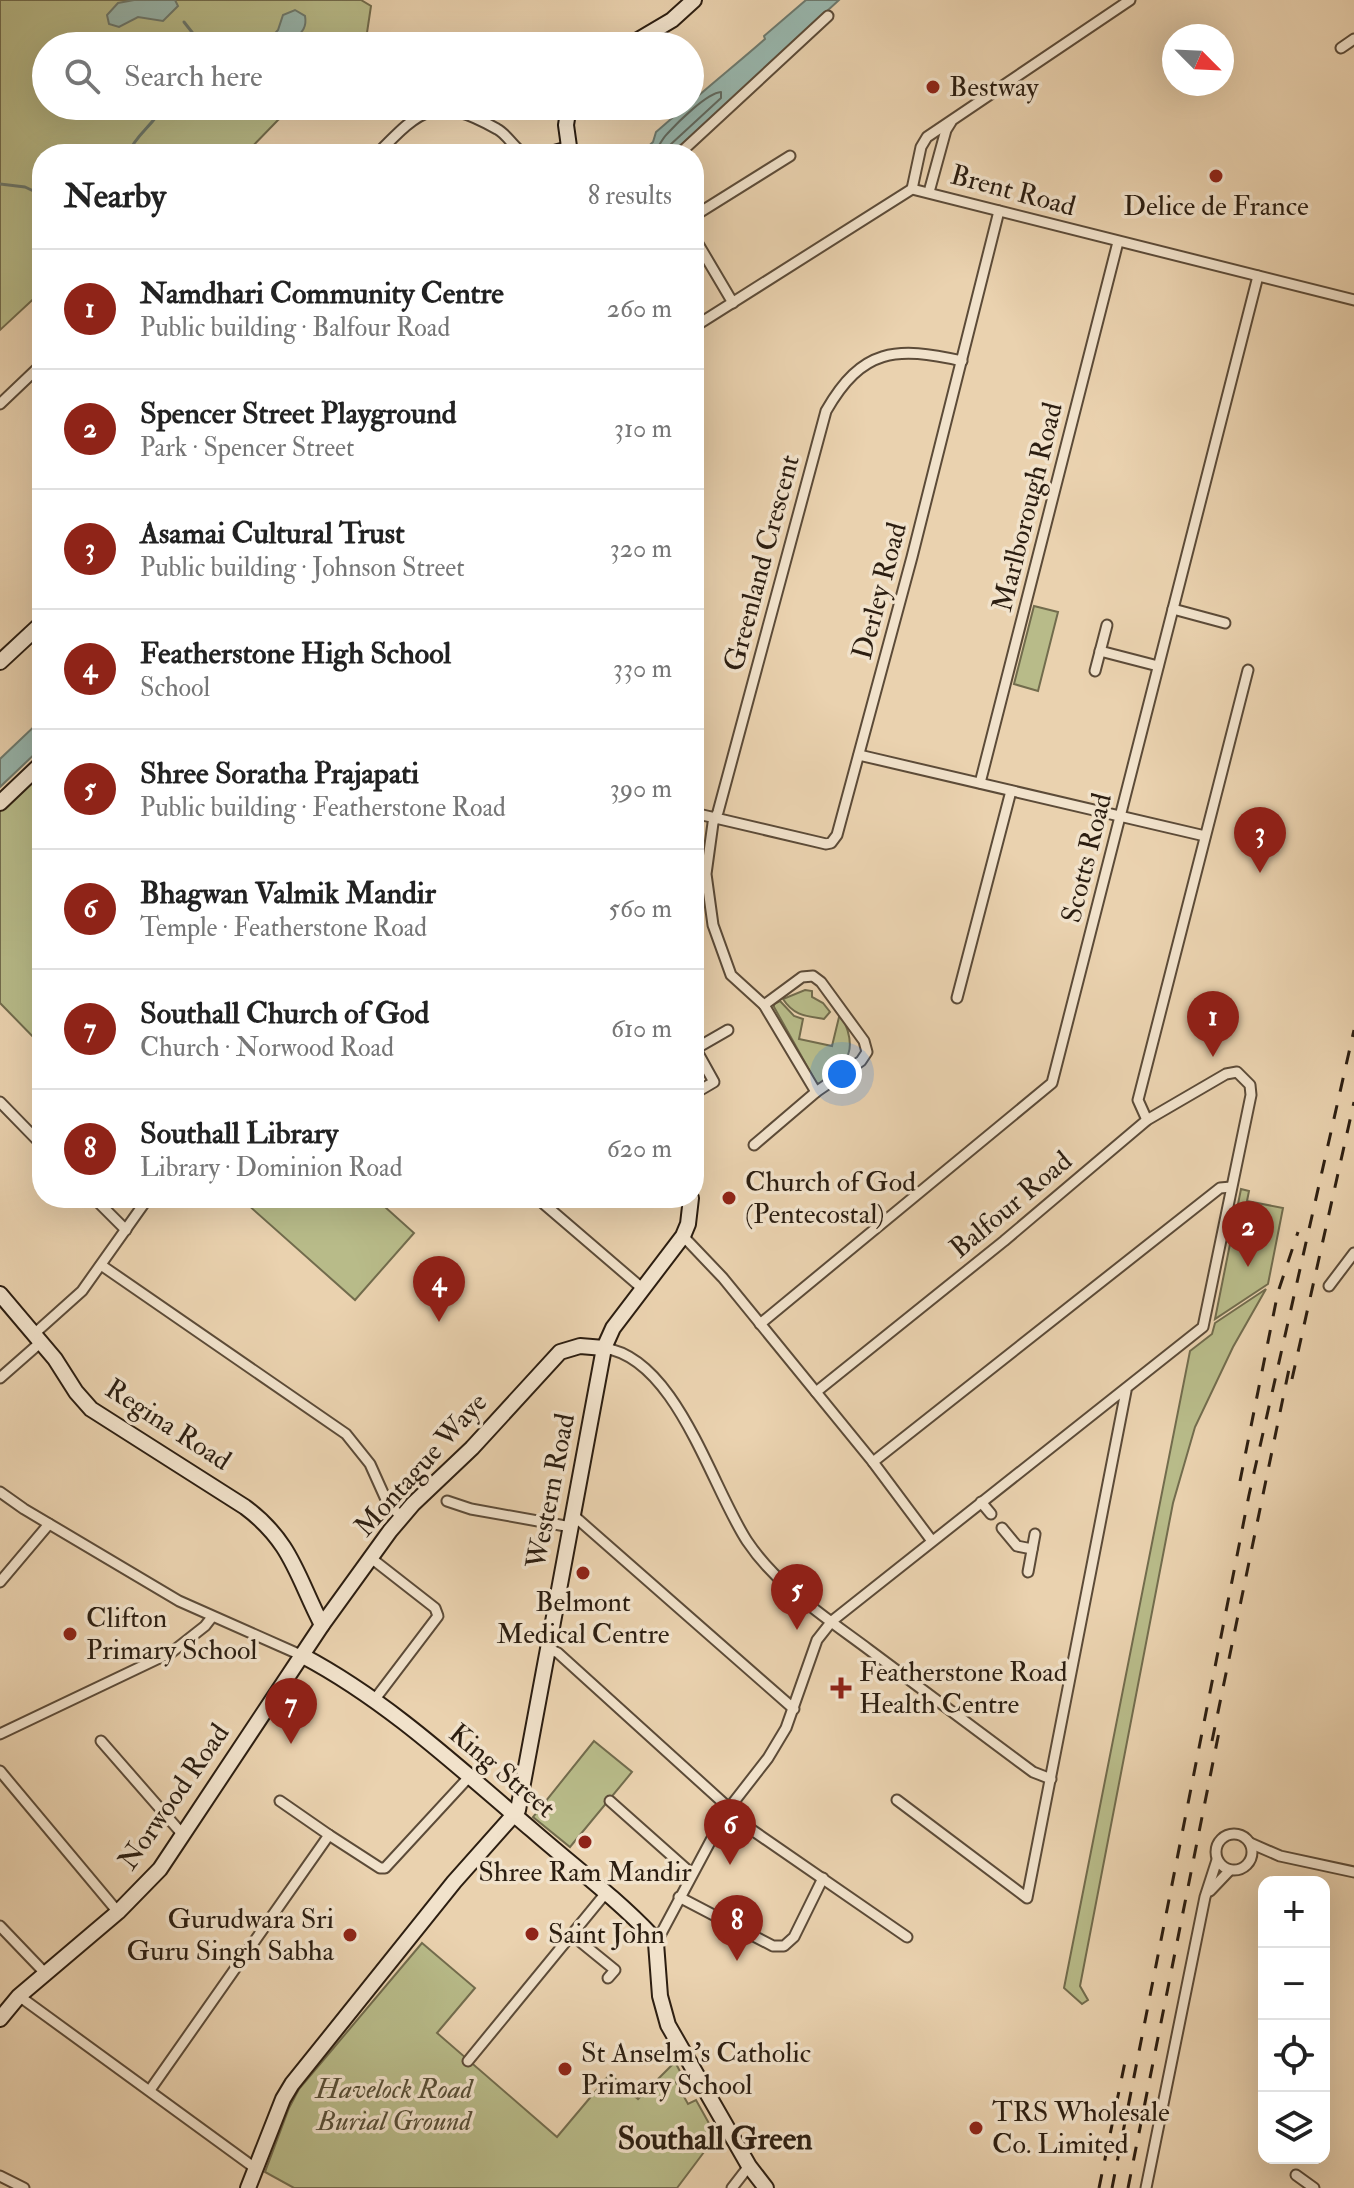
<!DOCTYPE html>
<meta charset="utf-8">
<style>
:root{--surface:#fff;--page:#f2f2f2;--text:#222;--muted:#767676;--line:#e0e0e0;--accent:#8f2418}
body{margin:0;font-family:"IM FELL Double Pica",serif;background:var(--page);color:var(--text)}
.controls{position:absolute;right:24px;bottom:24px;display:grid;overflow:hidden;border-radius:16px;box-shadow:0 8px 32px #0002}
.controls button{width:72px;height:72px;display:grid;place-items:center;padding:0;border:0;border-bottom:2px solid var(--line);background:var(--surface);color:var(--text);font:40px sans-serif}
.compass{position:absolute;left:1162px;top:24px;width:72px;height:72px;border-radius:50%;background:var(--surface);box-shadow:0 8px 32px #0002;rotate:114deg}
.you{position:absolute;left:842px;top:1074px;width:28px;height:28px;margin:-20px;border:6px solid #fff;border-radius:50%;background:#1a73e8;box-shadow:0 0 0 12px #1a73e833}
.badge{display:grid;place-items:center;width:52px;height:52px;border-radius:50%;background:var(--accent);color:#fff;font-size:26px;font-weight:700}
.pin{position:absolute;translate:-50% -66px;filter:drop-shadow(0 2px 4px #0008)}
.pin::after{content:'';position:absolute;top:42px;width:28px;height:24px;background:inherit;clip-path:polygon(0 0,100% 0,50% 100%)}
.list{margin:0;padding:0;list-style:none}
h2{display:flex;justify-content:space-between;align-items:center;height:104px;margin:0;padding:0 32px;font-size:34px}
h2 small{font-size:26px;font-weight:400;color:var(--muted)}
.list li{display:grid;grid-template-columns:52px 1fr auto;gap:24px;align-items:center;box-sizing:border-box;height:120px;padding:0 32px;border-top:2px solid var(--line)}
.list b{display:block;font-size:30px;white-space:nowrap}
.list p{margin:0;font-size:26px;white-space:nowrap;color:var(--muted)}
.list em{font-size:26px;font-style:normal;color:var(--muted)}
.icon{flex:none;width:44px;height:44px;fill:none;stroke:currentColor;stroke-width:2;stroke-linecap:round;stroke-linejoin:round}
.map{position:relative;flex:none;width:1354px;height:2188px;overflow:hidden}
.search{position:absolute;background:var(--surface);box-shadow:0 8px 32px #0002;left:32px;top:32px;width:672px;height:88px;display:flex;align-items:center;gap:20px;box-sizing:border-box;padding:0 28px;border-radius:44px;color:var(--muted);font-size:30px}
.panel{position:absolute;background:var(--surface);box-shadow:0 8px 32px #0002;left:32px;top:144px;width:672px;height:1064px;border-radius:32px}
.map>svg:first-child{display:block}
.green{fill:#b8bb89;stroke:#726c4d;stroke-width:2}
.water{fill:#98b7ae;stroke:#6d7a6f;stroke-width:2}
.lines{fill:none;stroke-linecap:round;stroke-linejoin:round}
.shore{stroke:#626a60;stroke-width:2}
.stream{stroke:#6d7a6f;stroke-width:3}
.street-casing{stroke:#5c4b38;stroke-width:13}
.secondary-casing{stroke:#2c1e11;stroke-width:18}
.street{stroke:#f1e2cb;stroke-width:9}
.secondary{stroke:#f1e2cb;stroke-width:14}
.rail{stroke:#2c1e11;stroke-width:3;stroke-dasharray:14 14;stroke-linecap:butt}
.poi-dot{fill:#8f2418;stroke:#f1e2cb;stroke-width:3}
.labels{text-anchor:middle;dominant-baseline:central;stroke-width:7;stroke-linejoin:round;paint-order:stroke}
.poi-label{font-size:28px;fill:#2c1e11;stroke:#f1e2cb;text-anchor:start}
.street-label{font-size:28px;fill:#2c1e11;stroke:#f1e2cb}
.park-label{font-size:28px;font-style:italic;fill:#564d35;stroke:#f1e2cb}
.quarter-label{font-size:32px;font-weight:bold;fill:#2c1e11;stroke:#f1e2cb}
</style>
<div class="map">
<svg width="1354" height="2188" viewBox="0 0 1354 2188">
<rect width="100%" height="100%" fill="#ead2af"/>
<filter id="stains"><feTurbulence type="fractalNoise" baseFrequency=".0025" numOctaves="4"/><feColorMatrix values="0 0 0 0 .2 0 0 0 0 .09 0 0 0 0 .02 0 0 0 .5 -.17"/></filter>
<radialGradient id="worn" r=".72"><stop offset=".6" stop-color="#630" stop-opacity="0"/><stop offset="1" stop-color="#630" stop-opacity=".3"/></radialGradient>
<!-- green -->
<g class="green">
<polygon points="0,0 361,0 371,6 365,46 46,46 46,106 299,106 278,120 245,154 42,154 42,291 0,330"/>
<polygon points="1034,606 1058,612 1038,691 1014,684"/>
<polygon points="42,766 42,1046 0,1003 0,806"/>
<path d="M805,990L812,991V997L823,1003L830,1012L824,1019C806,1016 794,1016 783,999Z"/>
<path d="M780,1001L794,1016L803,1019L799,1039L832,1046L840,1013C859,1048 850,1062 821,1083L817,1084L774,1007V1004Z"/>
<polygon points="1241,1189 1249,1191 1247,1201 1283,1208 1268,1284 1215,1319"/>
<polygon points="252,1198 375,1198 414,1233 355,1300 247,1204"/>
<polygon points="1266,1289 1233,1347 1195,1427 1173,1503 1080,1986 1088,2000 1082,2004 1064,1988 1190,1351 1212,1334 1215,1323"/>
<polygon points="594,1741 632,1772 570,1847 533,1817"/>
<polygon points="422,1943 475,1988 437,2033 557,2137 610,2074 638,2099 675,2062 683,2077 676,2082 688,2104 696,2100 716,2136 677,2188 294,2188 265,2172 289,2108 299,2089"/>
</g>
<!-- water -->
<g class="water">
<polygon points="134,0 175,0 178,6 163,21 138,17 119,27 109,24 107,15 118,3"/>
<path d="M806,0H839L672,154H640L653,142L656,132L686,106H690V103C715,81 740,61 765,39L764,36Z"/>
<path d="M295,10L305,16C308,32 296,35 289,46H268L269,40L278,30L283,15Z"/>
<polygon points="42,719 42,747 0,787 0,759"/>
</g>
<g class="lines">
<!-- shore -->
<path class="shore" d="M652,154C659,148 661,140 667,134C678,122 707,93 721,92V98L670,145L667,154"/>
<!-- stream -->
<g class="stream">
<polyline points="184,22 199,41"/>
<polyline points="179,46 194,40 210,46"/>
<path d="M128,154C136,134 154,125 163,106"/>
<polyline points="0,184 25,187 42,195"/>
</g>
<!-- street casing -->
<g class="street-casing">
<g id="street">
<polyline points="1341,48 1354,39"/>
<path d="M377,154C421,109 435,94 497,129C507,134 513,147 524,154"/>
<polyline points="679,154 828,16"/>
<polyline points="912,189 921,147 927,137 1130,0"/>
<polyline points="929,192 946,130 951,122"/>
<polyline points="694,216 790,156"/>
<polyline points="694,237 733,303"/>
<polyline points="694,327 912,189 1354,300"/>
<polyline points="0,404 42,364"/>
<polyline points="1173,609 1225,623"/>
<polyline points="1100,651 1158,666"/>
<polyline points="1095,671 1107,625"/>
<polyline points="859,755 1205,836"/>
<polyline points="980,783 1118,242"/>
<polyline points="694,813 826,844 831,843 837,835 912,557 999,211"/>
<polygon points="813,976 821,982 864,1041 867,1052 861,1061 816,1092 764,1005 802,977"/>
<polyline points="957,998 1011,791"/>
<path d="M764,1005L731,975L713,925L706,874L713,823L718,812L826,411C862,348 896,346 962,361"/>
<polyline points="694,1046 714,1082 697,1092"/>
<polyline points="695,1049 728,1030"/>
<polyline points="0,1102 42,1145"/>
<polyline points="1147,1120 1138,1100 1248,670"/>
<polyline points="754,1145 816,1092"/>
<polyline points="94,1198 126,1230"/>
<polyline points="537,1198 643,1289"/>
<polyline points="683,1236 723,1278 873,1462 932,1541"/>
<polyline points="101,1265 346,1434 370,1464 388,1504 402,1517"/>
<polyline points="1329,1286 1354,1253"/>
<polyline points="760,1324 1052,1083 1258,276"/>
<polyline points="34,1334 82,1291 148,1198"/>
<path d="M604,1348C676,1358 711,1486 747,1541C777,1586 825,1617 868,1649C923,1690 978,1731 1033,1772L1051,1779"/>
<polyline points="0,1378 41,1342"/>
<polyline points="873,1462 1220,1188 1231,1187"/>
<polyline points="0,1492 24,1509 179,1601 303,1656"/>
<polyline points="447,1501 471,1509 571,1527"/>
<polyline points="981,1502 991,1514"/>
<polyline points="573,1515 794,1709"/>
<polyline points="1002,1528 1017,1546 1032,1549"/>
<polyline points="371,1558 435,1608 438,1616 375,1699"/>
<polyline points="1028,1572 1035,1534"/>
<polyline points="0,1582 49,1524"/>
<polyline points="548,1648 558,1653 729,1808"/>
<polyline points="0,1734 172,1652 205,1626 212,1617"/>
<polyline points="101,1741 184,1836"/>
<polyline points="0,1771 118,1912"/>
<polyline points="897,1800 1027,1898 1126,1391"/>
<polyline points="280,1801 329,1835"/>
<polyline points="610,1801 691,1873"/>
<polyline points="726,1812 907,1937"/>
<circle cx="1234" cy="1852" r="18"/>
<polyline points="1250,1843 1280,1856 1354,1872"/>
<polyline points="1210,1891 1230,1870"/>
<polyline points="679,1897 773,1946 784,1946 794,1937 823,1878"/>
<polyline points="0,1926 45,1973"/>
<polyline points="572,1935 615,1970 608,1978"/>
<polyline points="656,1943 726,1812 768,1758 786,1728 817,1640 832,1621 1203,1327 1251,1095 1250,1085 1237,1072 1226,1074 1147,1120 1004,1241 816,1392"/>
<polyline points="19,1996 255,2168"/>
<polyline points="468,2061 605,1894"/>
<polyline points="150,2090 329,1835 380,1868 385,1868 469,1777"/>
<polyline points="1296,2175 1314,2188"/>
<polyline points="0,2176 24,2188"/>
<polyline points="732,2188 749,2166"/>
<polyline points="1146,2188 1205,1897 1217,1860"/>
</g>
</g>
<!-- secondary casing -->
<g class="secondary-casing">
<g id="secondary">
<polyline points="628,46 672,20 694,0"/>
<polyline points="569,106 566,125 570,154"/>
<polyline points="551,154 569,149"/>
<polyline points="0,662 42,623"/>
<polyline points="0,803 42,763"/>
<path d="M0,1294L55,1359L76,1392L91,1409L245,1507C292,1542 297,1577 322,1625"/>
<path d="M303,1656C388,1701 459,1768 532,1830C572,1865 616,1898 652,1936L656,1943L660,1996L668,2025L749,2166L766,2188"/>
<polyline points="0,2019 19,1996 118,1912 160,1869 322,1625 390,1531 413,1504 472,1448 560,1352 580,1346 604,1348"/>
<polyline points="248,2188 283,2099 292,2084 454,1882 518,1810 604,1348 613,1328 683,1236 688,1224 691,1198"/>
</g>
</g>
<!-- street -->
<use href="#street" class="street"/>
<!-- secondary -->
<use href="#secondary" class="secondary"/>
<!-- rail -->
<g class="rail">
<polyline points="1292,1379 1354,1102"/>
<polyline points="1240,1481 1278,1292 1298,1232"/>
<polyline points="1212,1741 1289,1369"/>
<polyline points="1099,2188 1125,2062"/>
<polyline points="1112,2188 1249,1495 1354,1030"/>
<polyline points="1128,2188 1219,1732"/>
</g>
</g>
<!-- markers -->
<g class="poi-dot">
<circle cx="933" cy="87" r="8"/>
<circle cx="1216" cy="176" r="8"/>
<circle cx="729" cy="1198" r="8"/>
<circle cx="583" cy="1573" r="8"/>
<circle cx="70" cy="1634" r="8"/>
<path d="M837 1676h8v8h8v8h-8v8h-8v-8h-8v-8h8z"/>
<circle cx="585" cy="1842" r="8"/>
<circle cx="532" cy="1934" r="8"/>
<circle cx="350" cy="1935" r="8"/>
<circle cx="565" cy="2069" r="8"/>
<circle cx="976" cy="2128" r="8"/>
</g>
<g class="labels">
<!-- poi labels -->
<g class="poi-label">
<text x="949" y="87">Bestway</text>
<text x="1216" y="206" text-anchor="middle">Delice de France</text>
<text x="745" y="1182">Church of God<tspan x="745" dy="32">(Pentecostal)</tspan></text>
<text x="583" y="1602" text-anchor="middle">Belmont<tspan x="583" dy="32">Medical Centre</tspan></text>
<text x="86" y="1618">Clifton<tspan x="86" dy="32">Primary School</tspan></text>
<text x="859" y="1672">Featherstone Road<tspan x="859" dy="32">Health Centre</tspan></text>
<text x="585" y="1872" text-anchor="middle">Shree Ram Mandir</text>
<text x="334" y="1919" text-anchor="end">Gurudwara Sri<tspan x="334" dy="32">Guru Singh Sabha</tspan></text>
<text x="548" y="1934">Saint John</text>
<text x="581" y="2053">St Anselm's Catholic<tspan x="581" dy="32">Primary School</tspan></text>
<text x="992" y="2112">TRS Wholesale<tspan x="992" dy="32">Co. Limited</tspan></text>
</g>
<!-- street labels -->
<g class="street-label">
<text transform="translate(1013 191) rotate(15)">Brent Road</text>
<text transform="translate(1028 507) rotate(-76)">Marlborough Road</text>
<text transform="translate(762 563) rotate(-75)">Greenland Crescent</text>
<text transform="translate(880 591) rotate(-75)">Derley Road</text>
<text transform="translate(1087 858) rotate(-76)">Scotts Road</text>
<text transform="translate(1011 1205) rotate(-40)">Balfour Road</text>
<text transform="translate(168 1425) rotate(33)">Regina Road</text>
<text transform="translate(421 1465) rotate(-48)">Montague Waye</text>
<text transform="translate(551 1491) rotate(-79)">Western Road</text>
<text transform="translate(502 1771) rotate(40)">King Street</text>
<text transform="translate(174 1797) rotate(-55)">Norwood Road</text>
</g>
<!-- park labels -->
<g class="park-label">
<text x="394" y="2089">Havelock Road<tspan x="394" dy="32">Burial Ground</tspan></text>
</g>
<!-- quarter labels -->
<g class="quarter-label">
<text x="715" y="2139">Southall Green</text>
</g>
</g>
<rect width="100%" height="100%" filter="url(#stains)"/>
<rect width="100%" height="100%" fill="url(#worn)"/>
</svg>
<div class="controls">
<button>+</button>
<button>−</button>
<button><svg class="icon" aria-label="locate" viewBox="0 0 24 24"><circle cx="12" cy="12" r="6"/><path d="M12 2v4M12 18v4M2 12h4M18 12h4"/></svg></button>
<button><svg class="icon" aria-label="layers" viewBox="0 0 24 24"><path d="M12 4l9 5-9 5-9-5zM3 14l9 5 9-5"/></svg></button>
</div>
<svg class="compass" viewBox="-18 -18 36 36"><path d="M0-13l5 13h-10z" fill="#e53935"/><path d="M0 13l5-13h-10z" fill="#767676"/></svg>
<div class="you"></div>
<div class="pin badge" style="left:1213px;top:1057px">1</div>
<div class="pin badge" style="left:1248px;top:1267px">2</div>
<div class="pin badge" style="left:1260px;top:873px">3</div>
<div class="pin badge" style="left:439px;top:1322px">4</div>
<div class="pin badge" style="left:797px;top:1630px">5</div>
<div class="pin badge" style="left:730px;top:1865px">6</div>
<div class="pin badge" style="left:291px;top:1744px">7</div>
<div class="pin badge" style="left:737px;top:1961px">8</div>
<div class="search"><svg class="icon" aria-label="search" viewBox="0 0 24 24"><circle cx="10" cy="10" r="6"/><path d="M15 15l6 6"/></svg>Search here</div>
<section class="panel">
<h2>Nearby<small>8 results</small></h2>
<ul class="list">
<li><span class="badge">1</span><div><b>Namdhari Community Centre</b><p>Public building · Balfour Road</p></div><em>260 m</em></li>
<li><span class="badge">2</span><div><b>Spencer Street Playground</b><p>Park · Spencer Street</p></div><em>310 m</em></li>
<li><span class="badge">3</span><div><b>Asamai Cultural Trust</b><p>Public building · Johnson Street</p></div><em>320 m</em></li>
<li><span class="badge">4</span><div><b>Featherstone High School</b><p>School</p></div><em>330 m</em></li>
<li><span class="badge">5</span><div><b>Shree Soratha Prajapati</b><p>Public building · Featherstone Road</p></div><em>390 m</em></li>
<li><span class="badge">6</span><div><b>Bhagwan Valmik Mandir</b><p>Temple · Featherstone Road</p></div><em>560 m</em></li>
<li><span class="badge">7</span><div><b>Southall Church of God</b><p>Church · Norwood Road</p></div><em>610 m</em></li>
<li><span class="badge">8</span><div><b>Southall Library</b><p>Library · Dominion Road</p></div><em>620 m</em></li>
</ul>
</section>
</div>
